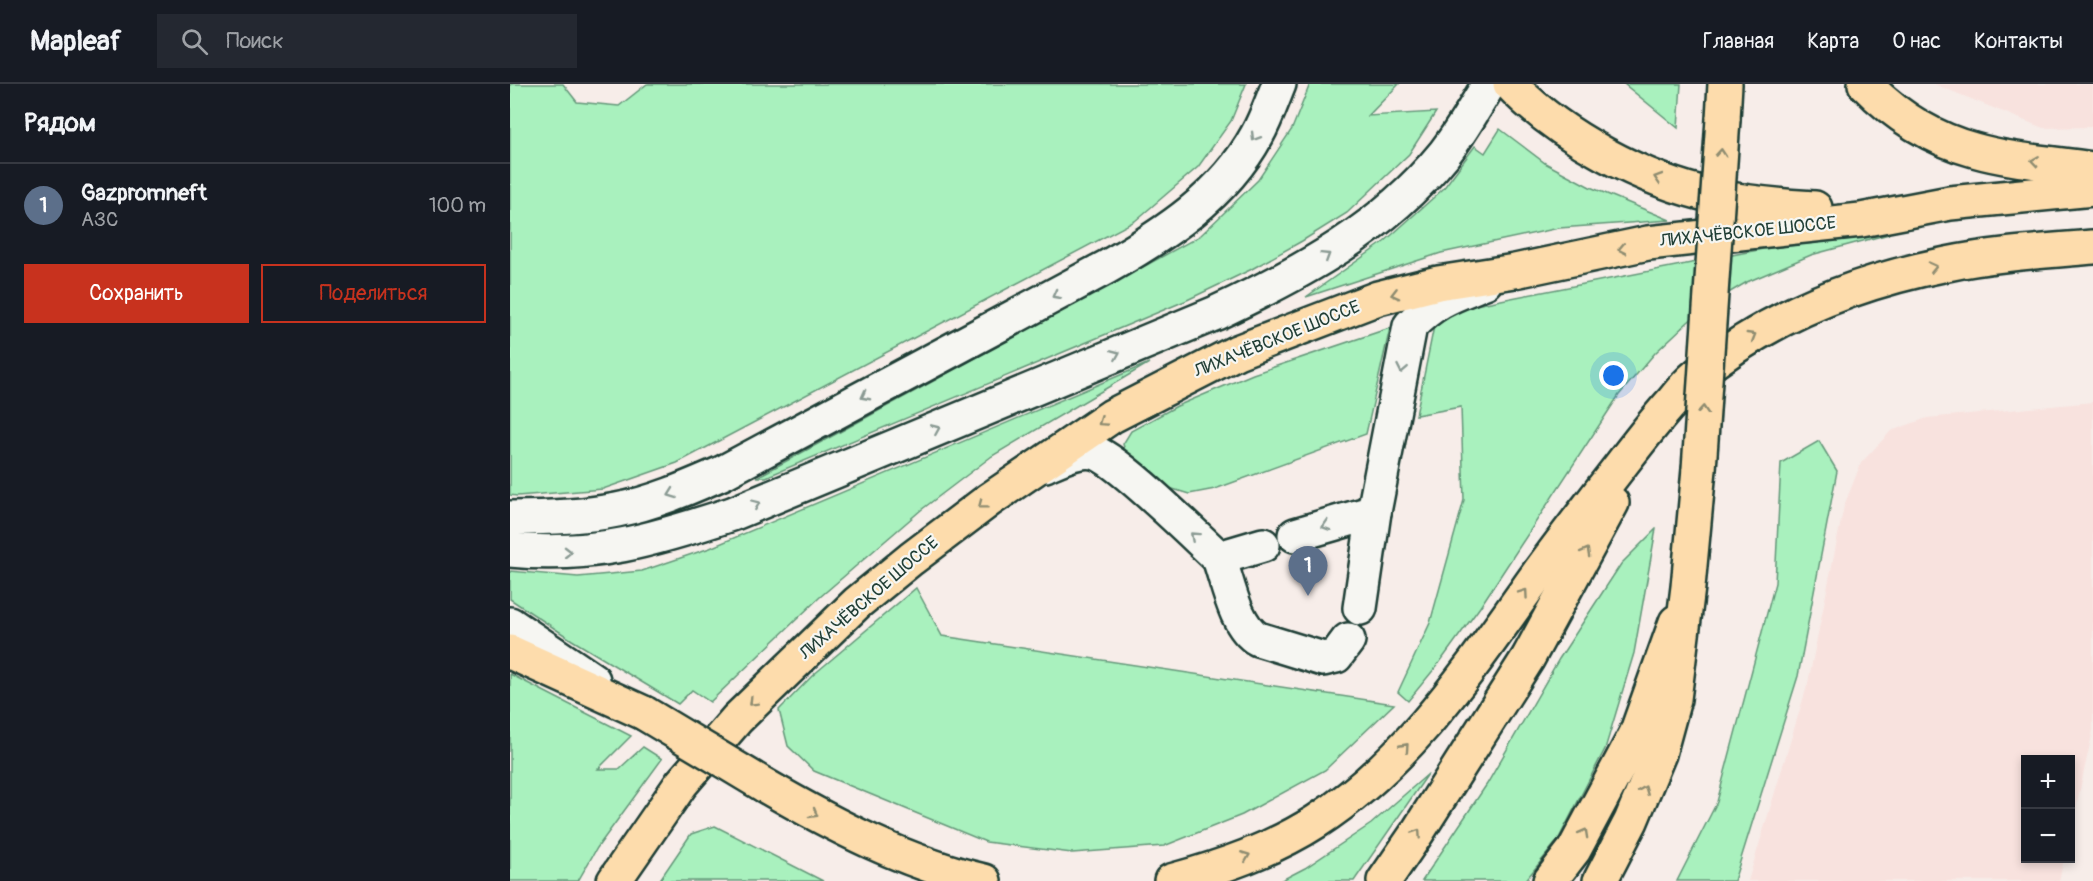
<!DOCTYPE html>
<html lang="ru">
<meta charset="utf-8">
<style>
:root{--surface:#171b24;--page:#242831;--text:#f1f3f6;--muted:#9ea1a6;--line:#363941;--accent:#c8321e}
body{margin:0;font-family:Pangolin,sans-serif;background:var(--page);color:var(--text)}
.controls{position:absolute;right:18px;bottom:18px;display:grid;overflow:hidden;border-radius:0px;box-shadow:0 3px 9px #0003}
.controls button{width:54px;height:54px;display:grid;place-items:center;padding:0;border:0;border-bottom:2px solid var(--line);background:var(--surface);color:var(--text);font:30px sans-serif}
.you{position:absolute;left:1104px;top:292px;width:21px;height:21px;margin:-15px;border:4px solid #fff;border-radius:50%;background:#1a73e8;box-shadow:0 0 0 9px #1a73e833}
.badge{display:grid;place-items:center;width:39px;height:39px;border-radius:50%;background:var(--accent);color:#fff;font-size:20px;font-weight:700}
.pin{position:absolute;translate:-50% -50px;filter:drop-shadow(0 2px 3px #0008)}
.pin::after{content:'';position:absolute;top:32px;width:21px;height:18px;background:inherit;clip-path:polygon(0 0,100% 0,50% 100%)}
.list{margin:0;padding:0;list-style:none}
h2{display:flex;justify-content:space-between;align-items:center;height:78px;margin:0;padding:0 24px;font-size:26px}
h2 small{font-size:20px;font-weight:400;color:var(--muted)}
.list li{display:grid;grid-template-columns:39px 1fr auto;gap:18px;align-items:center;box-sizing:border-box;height:84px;padding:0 24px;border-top:2px solid var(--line)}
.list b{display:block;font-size:22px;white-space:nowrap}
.list p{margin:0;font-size:20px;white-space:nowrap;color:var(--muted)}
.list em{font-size:20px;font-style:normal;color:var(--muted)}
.actions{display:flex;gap:12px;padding:18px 24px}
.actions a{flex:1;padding:14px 0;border:2px solid var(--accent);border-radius:0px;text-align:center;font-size:21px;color:var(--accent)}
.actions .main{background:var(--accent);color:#fff}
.icon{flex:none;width:33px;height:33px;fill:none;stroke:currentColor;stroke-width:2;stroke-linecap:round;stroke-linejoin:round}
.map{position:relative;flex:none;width:1583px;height:797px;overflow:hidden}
header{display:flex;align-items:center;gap:36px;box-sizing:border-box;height:84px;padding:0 30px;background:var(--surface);border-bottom:2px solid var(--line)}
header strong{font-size:28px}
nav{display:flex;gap:33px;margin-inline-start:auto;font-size:21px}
.search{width:420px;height:54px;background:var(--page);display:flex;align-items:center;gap:15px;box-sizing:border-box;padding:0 21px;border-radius:0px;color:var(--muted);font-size:22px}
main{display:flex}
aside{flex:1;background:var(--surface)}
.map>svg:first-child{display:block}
.built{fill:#f8e2de}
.green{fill:#a9f1be;stroke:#649779;stroke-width:1.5}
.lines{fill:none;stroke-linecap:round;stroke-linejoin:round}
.minor-casing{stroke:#1f3d34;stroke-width:38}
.major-casing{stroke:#1f3d34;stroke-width:38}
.highway-casing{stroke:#1f3d34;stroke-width:38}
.minor{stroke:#f6f6f2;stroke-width:33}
.major{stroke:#fddcac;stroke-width:33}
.highway{stroke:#fddcac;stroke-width:33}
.major-bridge-casing{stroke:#1f3d34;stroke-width:38;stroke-linecap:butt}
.highway-bridge-casing{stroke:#1f3d34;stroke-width:38;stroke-linecap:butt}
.major-bridge{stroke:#fddcac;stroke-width:33}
.highway-bridge{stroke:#fddcac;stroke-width:33}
.oneway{stroke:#8a9a93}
.oneway2{stroke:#8e8c70}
.labels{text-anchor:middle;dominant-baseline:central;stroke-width:4.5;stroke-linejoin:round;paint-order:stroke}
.street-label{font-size:18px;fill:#1f3d34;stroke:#f6f6f2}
</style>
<header>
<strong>Mapleaf</strong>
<div class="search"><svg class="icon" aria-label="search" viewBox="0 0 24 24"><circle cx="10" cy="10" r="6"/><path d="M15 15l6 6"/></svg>Поиск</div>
<nav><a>Главная</a><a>Карта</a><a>О нас</a><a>Контакты</a></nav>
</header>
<main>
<aside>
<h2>Рядом<small></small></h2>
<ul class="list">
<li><span class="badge" style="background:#5c6f8a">1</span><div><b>Gazpromneft</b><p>АЗС</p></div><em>100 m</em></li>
</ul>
<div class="actions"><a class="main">Сохранить</a><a>Поделиться</a></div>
</aside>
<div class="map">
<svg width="1583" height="797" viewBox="0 0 1583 797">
<rect width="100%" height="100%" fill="#f7ede9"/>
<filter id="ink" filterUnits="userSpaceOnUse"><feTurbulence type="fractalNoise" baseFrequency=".0167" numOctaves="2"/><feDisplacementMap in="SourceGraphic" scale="12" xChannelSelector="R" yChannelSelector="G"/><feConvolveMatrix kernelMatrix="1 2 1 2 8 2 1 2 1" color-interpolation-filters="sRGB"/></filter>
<g filter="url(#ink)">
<!-- built -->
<g class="built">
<polygon points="1424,0 1583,0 1583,43 1533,44"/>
<polygon points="1583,318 1583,646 1561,747 1560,676 1516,676 1516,774 1554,775 1549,797 1238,797 1298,599 1334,422 1351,379 1381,347 1417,334"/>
</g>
<!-- green -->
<g class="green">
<polygon points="0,0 53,0 67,18 109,22 137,0 736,0 721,37 688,83 625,137 167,379 93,405 7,412 0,411"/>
<polygon points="800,0 889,0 858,32 926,28 899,70 837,129 792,157 740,186 675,217 256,393 247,393 690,152 748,96 782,45"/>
<polygon points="1114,0 1171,0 1168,44"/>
<polygon points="990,45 1035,79 1080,103 1160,136 1049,144 931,169 796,213 874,158 933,105 965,62 975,69"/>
<polygon points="1379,150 1301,171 1237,198 1193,224 1145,269 1109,311 970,523 930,578 898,617 888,608 920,539 954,416 951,323 906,331 925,237 935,227 1253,165"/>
<polygon points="880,244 856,350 705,405 679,410 653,402 617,373 613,360 621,347 667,322 743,290"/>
<polygon points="639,279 482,372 411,426 310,513 200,618 182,606 168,620 62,556 0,515 0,487 68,493 132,487 200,464"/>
<polygon points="1309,357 1327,387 1288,592 1224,797 1167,797 1207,718 1265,499 1271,379"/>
<polygon points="1146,445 1124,569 1095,665 1048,756 1015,797 912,797 977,700 1049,575 1111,480"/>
<polygon points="406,504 432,552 884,620 815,686 732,731 654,762 562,769 476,758 304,687 278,662 269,626 302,592"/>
<polygon points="0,590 121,652 88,685 109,685 133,663 152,675 87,764 68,797 0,797"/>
<polygon points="918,690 844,797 770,797 795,784 861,740"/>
<polygon points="205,742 313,797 149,797 181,750"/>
</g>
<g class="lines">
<!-- minor casing -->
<g class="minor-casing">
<g id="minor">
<path d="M535,381C549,375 567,365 583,368C606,373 687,454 709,474L753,461"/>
<path d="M0,434C35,434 72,433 107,426C143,419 178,404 212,389L597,183C655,150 714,112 747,51C756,35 762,17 769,0"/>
<path d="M785,451L864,428L900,242C925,216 943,211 975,198"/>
<path d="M0,466C84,474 143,456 222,430L706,229C793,188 872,146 934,70C951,48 965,24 979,0"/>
<path d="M709,474C718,499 725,542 748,555L813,575L826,572L838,556"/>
<polyline points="850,524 864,428"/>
<polyline points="0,540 83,596"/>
</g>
</g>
<!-- major casing -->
<g class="major-casing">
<g id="major">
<path d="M1000,0C1049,52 1134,97 1204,112C1237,119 1271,122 1305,124"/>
<path d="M1355,0C1385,31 1423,55 1464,66C1502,77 1544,79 1583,85"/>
<polyline points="0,568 134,629"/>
<path d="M254,701C323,741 395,779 474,797"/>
<polyline points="104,797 171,700 227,635 347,519 401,475 479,416 602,332 727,268 868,214 928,199 1005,187 1138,159 1351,136 1440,119 1583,105"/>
<path d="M661,797C712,783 762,766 807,737C896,679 955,592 1015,508C1040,472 1067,438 1093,404C1116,375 1138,344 1163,317C1170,308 1178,298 1187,291C1259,232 1346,198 1437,180C1484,170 1535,167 1583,163"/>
<polyline points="874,797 907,749 1018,574 1102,419"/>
<polyline points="1040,797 1064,766 1126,650 1166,538"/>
</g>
</g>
<!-- highway casing -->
<g class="highway-casing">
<g id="highway">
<polyline points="1213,35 1215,0"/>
<polyline points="1090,797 1121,737 1149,670 1164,615 1178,503 1189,385"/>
</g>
</g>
<!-- minor -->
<use href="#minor" class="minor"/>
<!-- major -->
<use href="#major" class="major"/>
<!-- highway -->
<use href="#highway" class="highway"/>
<!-- major-bridge casing -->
<g class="major-bridge-casing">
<polyline id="major-bridge" points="134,629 254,701"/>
</g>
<!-- highway-bridge casing -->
<g class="highway-bridge-casing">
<polyline id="highway-bridge" points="1189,385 1213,35"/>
</g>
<!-- major-bridge -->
<use href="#major-bridge" class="major-bridge"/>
<!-- highway-bridge -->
<use href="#highway-bridge" class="highway-bridge"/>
</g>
<!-- one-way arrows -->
<defs><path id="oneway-chevron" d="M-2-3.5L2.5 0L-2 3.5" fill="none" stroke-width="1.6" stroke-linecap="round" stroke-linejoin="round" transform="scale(1.5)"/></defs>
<g class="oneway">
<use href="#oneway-chevron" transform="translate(745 53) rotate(121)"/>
<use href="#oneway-chevron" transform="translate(816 172) rotate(-32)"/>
<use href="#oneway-chevron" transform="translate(546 211) rotate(152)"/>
<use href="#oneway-chevron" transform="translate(606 270) rotate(-23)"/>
<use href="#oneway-chevron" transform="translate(892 285) rotate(101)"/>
<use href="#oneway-chevron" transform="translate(355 312) rotate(152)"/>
<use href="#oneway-chevron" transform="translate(426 345) rotate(-23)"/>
<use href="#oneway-chevron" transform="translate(162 410) rotate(160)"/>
<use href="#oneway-chevron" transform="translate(246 420) rotate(-23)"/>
<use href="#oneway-chevron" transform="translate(816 442) rotate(163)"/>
<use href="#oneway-chevron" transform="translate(684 452) rotate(-138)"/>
<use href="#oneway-chevron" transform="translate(58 468) rotate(-1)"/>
</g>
<g class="oneway2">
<use href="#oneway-chevron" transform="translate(1211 69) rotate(-86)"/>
<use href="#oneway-chevron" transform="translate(1525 77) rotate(-172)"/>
<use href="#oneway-chevron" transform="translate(1148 94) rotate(-162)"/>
<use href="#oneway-chevron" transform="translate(1112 165) rotate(168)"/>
<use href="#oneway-chevron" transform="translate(1423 183) rotate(-13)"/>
<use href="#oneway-chevron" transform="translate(885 210) rotate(166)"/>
<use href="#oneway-chevron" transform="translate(1242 252) rotate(-31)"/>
<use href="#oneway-chevron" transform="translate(1193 326) rotate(-86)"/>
<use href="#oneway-chevron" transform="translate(592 338) rotate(146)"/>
<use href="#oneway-chevron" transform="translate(472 421) rotate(143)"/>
<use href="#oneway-chevron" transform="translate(1076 468) rotate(-61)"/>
<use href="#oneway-chevron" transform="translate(1014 509) rotate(-55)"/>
<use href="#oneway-chevron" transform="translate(243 618) rotate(135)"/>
<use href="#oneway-chevron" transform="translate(895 663) rotate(-48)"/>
<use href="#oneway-chevron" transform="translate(1134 706) rotate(-68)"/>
<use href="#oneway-chevron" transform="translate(304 730) rotate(30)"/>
<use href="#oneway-chevron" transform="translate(907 749) rotate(-56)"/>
<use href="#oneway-chevron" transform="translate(1074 749) rotate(-61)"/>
<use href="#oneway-chevron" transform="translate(736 772) rotate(-22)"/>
</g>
</g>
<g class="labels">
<!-- street labels -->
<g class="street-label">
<text transform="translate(1238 148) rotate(-6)">ЛИХАЧЁВСКОЕ ШОССЕ</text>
<text transform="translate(767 255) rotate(-22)">ЛИХАЧЁВСКОЕ ШОССЕ</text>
<text transform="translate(359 514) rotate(-41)">ЛИХАЧЁВСКОЕ ШОССЕ</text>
</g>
</g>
</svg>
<div class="controls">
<button>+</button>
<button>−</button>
</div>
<div class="you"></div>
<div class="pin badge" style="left:798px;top:512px;background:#5c6f8a">1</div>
</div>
</main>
